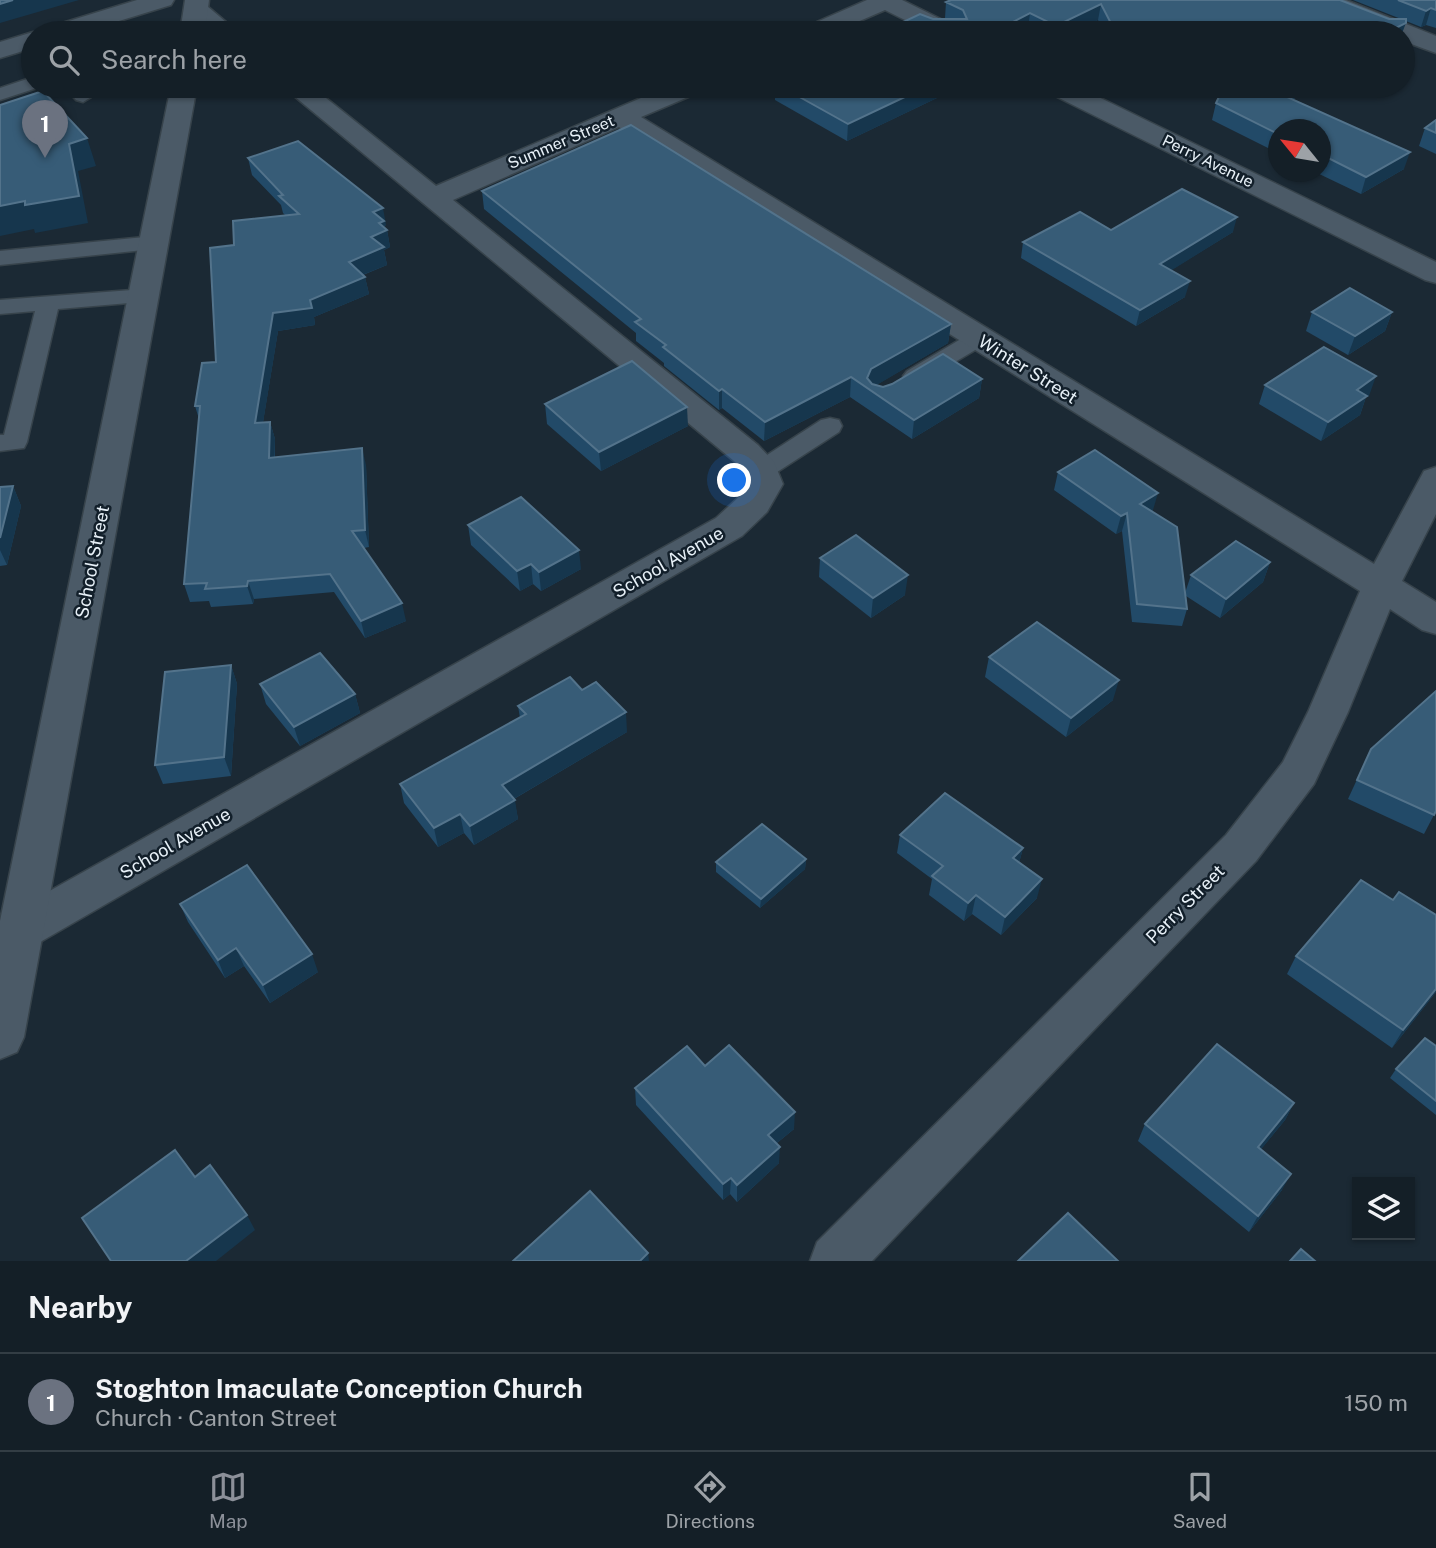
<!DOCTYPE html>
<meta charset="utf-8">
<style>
:root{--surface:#141f27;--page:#1d272f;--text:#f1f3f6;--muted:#9da2a7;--line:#333d44;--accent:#8c9099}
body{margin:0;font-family:"Public Sans",sans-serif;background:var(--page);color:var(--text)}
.controls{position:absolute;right:21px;bottom:21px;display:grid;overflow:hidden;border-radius:0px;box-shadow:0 2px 5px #0004}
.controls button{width:63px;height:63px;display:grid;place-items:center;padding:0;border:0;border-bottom:2px solid var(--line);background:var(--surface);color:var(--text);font:35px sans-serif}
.compass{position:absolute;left:1268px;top:119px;width:63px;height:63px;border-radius:50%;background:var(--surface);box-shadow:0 2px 5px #0004;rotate:300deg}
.you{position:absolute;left:735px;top:481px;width:24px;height:24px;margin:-18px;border:5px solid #fff;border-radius:50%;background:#1a73e8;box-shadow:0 0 0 10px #1a73e833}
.badge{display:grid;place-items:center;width:46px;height:46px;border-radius:50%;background:var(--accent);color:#fff;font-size:23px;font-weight:700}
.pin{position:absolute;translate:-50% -58px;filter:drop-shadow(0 2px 4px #0008)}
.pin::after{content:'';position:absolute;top:37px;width:24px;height:21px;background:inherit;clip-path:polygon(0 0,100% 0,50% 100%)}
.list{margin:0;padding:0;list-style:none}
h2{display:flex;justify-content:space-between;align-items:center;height:91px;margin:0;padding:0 28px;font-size:30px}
h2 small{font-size:23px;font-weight:400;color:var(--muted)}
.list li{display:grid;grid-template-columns:46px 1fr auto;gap:21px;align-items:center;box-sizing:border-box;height:98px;padding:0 28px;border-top:2px solid var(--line)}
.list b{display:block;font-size:26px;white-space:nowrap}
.list p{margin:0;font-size:23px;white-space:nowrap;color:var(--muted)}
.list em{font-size:23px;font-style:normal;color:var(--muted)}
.icon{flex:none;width:38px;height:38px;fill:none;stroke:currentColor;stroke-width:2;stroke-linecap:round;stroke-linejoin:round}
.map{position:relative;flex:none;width:1436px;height:1261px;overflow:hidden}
.search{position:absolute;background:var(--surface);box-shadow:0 2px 5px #0004;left:21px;right:21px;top:21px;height:77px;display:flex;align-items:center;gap:18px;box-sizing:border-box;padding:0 24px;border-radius:38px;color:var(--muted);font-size:26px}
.sheet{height:189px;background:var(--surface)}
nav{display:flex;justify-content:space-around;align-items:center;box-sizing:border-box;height:98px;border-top:2px solid var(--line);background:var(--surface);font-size:19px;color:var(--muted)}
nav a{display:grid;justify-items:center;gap:4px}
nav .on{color:var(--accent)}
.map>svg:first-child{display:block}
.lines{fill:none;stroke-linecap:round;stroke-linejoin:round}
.lane-casing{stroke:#37434b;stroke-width:3}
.street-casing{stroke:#37434b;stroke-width:3}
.secondary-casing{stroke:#37434b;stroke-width:3}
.lane{fill:#4b5a67;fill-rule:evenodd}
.street{fill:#4b5a67;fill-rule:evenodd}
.secondary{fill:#4b5a67;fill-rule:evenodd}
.wall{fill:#224a68}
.shaded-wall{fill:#16364d}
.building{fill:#375c77;stroke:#53738b;stroke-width:2}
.labels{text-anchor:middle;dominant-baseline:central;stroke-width:5;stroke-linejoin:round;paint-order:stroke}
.far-street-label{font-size:16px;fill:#e7f0f7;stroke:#121f2a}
.street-label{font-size:18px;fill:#e7f0f7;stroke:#121f2a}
</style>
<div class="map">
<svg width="1436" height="1261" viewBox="0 0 1436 1261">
<rect width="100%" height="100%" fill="#1b2934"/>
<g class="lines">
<!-- lane casing -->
<g class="lane-casing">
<g id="lane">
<polygon points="33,77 33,86 40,87 0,100 0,88"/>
<polygon points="63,86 83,86 93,96 83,102 76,100"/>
<polygon points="155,236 163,238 166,243 163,248 0,265 0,251"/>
<polygon points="145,289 153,291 156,296 153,301 58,309 27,442 24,448 0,451 0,435 4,435 35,311 0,314 0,300"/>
<polygon points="979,331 987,333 991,338 987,343 923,381 915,383 907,381 903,376 907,371 971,333"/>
<polygon points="830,418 839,420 842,426 839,432 771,476 762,478 753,476 749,470 753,464 821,420"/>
</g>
</g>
<!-- street casing -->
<g class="street-casing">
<g id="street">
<polygon points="867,0 902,0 959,28 963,33 931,33 885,10 832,33 799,33 803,28"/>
<polygon points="1312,0 1346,0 1436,36 1436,53 1403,41 1403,33 1385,33 1315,5"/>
<polygon points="198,4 207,6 239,33 212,33 186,11 189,6"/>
<path d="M282,86H311L436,186L669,86H704L700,92L641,117L1374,564L1424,471L1436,467V514L1402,581L1436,602V634L1422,630L1390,609L1348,712L1314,784L1256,861L872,1261H810L817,1242L1226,835L1283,762L1308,712L1360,591L619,127L453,200L758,445L774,462L783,484L767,512L742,536L35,945L19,950L3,945C0,936 0,926 3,917L716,518L741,495L747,484L745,473L734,461Z"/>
<polygon points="1043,86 1076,86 1436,262 1436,283 1425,280 1047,92"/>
</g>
</g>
<!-- secondary casing -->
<g class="secondary-casing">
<g id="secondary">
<polygon points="137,0 174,0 171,5 80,33 42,33 46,28"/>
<polygon points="185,0 209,0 205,33 180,33"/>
<polygon points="33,32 36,33 33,33 33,48 0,58 0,42"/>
<polygon points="171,86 197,86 24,1037 17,1052 0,1059 0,921"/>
</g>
</g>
<!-- lane -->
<use href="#lane" class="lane"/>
<!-- street -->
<use href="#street" class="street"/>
<!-- secondary -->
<use href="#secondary" class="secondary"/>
</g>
<!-- wall -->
<g class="wall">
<polygon points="1340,0 1389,19 1401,19 1353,0 1436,0 1436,28 1426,25 1421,27 1406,21 1402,33 1105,33 1098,20 1071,33 1036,33 1028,29 933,19 947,19 945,18 946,2"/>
<polygon points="775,86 962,86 847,141 775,100"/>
<polygon points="1212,86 1316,86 1292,100 1404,169 1361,194 1315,172 1320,172 1320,130 1278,130 1278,153 1212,120 1216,103 1222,90"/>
<polygon points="1436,120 1436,154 1419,146 1425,128"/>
<polygon points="248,158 386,225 384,226 385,228 387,230 390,247 384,250 387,265 363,275 365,277 369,294 314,317 315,325 278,331 263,422 270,422 275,439 275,457 366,465 369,547 364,548 406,621 365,638 334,592 254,599 253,604 211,607 209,601 190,602 184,584 199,419 195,406 216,362 234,245 285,215 283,213 281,205 252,175"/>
<polygon points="482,191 951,324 948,343 876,385 883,387 982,379 979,398 912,439 850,397 764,441 722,408 719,410 664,366 664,363 636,341 636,333 484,209"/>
<polygon points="1111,230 1233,232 1171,270 1185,297 1136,326 1021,258 1023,242"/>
<polygon points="1312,312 1392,312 1385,331 1348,355 1306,331"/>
<polygon points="1265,385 1369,396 1366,397 1360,415 1321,441 1259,404"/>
<polygon points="545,404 688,426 601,471 547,424"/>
<polygon points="1058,472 1153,510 1152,511 1185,593 1191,575 1270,562 1263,582 1220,618 1186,596 1187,609 1182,626 1132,622 1122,531 1116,534 1054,490"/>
<polygon points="13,486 21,506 7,565 0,566 0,487"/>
<polygon points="468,525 581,569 541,591 533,584 520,591 471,545"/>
<polygon points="820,558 905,595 871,618 819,577"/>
<polygon points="989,657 1113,700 1066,737 985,677"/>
<polygon points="231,665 237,684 231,776 163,784 155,765"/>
<polygon points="260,684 355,694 360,713 300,746 266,704"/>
<polygon points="582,690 627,732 514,799 518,819 474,845 464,833 438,847 404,803 400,784 520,718 518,706"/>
<polygon points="1371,749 1436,811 1424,834 1348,799"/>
<polygon points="900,835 1023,848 1019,863 1037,898 1001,935 972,914 964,921 929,895 932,879 897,853"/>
<polygon points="806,859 805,869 760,908 716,872 716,862"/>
<polygon points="180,904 318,972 270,1003 244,966 225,978 188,922"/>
<polygon points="1296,956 1436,992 1392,1048 1287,974"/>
<polygon points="1436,1046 1436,1115 1390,1078 1396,1069"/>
<polygon points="705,1066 794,1129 777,1143 779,1163 737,1202 730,1194 723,1200 636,1105 635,1088"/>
<polygon points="1294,1103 1285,1120 1261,1149 1282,1190 1249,1232 1138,1141 1145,1124"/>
</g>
<!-- shaded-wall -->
<g class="shaded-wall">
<polygon points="13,0 79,0 0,23 0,4"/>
<polygon points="1101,4 1098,20 1071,33 1054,33 1056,26"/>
<polygon points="1431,8 1426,25 1421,27 1426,11"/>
<polygon points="1030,13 1028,29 1020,33 992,33"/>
<polygon points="1406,23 1402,33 1386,33"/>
<polygon points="928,86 962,86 847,141 848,124"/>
<polygon points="1291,86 1316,86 1273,110 1278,93"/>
<polygon points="87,138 96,166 78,171 88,223 35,233 34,229 0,236 0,206 25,201 69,144"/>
<polygon points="1410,152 1404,169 1361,194 1366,177"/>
<polygon points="383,208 386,225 384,226 385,231 387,230 390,247 384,250 387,265 352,279 349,262 371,237 373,212"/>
<polygon points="1237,217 1233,232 1156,280 1160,264"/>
<polygon points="365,277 369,294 314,317 315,325 278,331 260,441 255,423 273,313 310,300"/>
<polygon points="1190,281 1185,297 1136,326 1140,310"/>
<polygon points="1392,312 1385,331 1348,355 1355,336"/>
<polygon points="951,324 948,343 870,389 867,378 871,369"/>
<polygon points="1376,376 1369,396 1366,397 1360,415 1321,441 1328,422 1357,390"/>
<polygon points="851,377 850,397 764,441 765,422"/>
<polygon points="982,379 979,398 912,439 914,420"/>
<polygon points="722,389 722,408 719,410 719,391"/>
<polygon points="687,407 688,426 601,471 599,452"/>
<polygon points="270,422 275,439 274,475 269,458"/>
<polygon points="362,448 366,465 369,547 365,530"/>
<polygon points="13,486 21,506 7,565 0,550 0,538"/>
<polygon points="1158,493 1153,510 1135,522 1140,504"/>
<polygon points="1127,513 1122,531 1116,534 1121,516"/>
<polygon points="579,550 581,569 541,591 539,572"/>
<polygon points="1270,562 1263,582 1220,618 1226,599"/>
<polygon points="531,564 533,584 520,591 517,571"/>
<polygon points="908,575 905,595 871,618 873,598"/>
<polygon points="248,581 254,599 253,604 247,586"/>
<polygon points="402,603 406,621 365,638 361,621"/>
<polygon points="231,665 237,684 231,776 224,757"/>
<polygon points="1119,680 1113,700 1066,737 1071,718"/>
<polygon points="355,694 360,713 300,746 294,727"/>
<polygon points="626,712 627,732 505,804 502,785"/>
<polygon points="515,800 518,819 474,845 470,826"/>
<polygon points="460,814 464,833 438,847 434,828"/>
<polygon points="1023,848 1018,867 1013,858"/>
<polygon points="806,859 805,869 760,908 761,899"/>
<polygon points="1042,879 1037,898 1001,935 1005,917"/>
<polygon points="976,895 972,914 964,921 968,903"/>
<polygon points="236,948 244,966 225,978 218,960"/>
<polygon points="312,954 318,972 270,1003 263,985"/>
<polygon points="1436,989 1436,992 1392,1048 1403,1030"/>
<polygon points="1294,1103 1285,1120 1249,1164 1258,1147"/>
<polygon points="795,1112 794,1129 767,1151 768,1135"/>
<polygon points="780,1147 779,1163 737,1202 737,1185"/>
<polygon points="1291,1174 1282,1190 1249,1232 1258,1216"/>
<polygon points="731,1178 730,1194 723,1200 723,1184"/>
<polygon points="247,1215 255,1230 216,1261 186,1261"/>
<polygon points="648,1253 649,1261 640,1261"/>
</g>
<!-- building -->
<g class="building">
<polygon points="0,0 13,0 0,4"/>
<polygon points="951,0 1340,0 1389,19 1406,19 1406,23 1386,33 1116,33 1101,4 1056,26 1030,13 992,33 880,33 920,14 933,19 967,19 963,10 946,2"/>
<polygon points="1398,0 1436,0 1436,10 1431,8 1426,11"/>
<polygon points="780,86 928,86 848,124"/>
<polygon points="1224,86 1291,86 1278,93 1410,152 1366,177 1320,154 1320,130 1278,130 1278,134 1216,103"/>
<polygon points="43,91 87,138 69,144 79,196 25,205 25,201 0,206 0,105"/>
<polygon points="1436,120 1436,133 1425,128"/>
<polygon points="631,125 951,324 871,369 867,378 872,384 883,387 892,384 943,354 982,379 914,420 851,377 765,422 722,389 719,391 663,347 666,345 635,322 641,319 482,191"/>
<polygon points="298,141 383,208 373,212 384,221 379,223 387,230 371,237 384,247 349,262 365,277 310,300 312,308 273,313 255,423 270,422 269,458 362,448 365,530 352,531 402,603 361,621 330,574 248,581 247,586 205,589 207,583 184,584 200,406 195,406 202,363 216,362 210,248 234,245 233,221 299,214 279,196 283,195 248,158"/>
<polygon points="1182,189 1237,217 1160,264 1190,281 1140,310 1023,242 1080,212 1111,230"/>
<polygon points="1350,288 1392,312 1355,336 1312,312"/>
<polygon points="1324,347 1376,376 1357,390 1367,396 1328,422 1265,385"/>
<polygon points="632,361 687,407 599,452 545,404"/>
<polygon points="1095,450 1158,493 1140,504 1177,527 1187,609 1137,604 1127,513 1121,516 1058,472"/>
<polygon points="13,486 0,538 0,487"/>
<polygon points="521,497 579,550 539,572 531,564 517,571 468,525"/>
<polygon points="856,535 908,575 873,598 820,558"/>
<polygon points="1236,541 1270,562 1226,599 1191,575"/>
<polygon points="1037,622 1119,680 1071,718 989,657"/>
<polygon points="320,653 355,694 294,727 260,684"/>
<polygon points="231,665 224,757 155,765 165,672"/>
<polygon points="570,677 582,690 596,682 626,712 502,785 515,800 470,826 460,814 434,828 400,784 526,714 518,706"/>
<polygon points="1436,691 1436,811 1434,815 1357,780 1371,749"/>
<polygon points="945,793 1023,848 1013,858 1042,879 1005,917 976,895 968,903 932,876 943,866 900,835"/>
<polygon points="762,824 806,859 761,899 716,862"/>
<polygon points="247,865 312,954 263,985 236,948 218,960 180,904"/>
<polygon points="1361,880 1393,900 1399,892 1436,915 1436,989 1403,1030 1296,956"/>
<polygon points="1425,1038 1436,1046 1436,1101 1396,1069"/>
<polygon points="1217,1044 1294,1103 1258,1147 1291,1174 1258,1216 1145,1124"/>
<polygon points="729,1045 795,1112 768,1135 780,1147 737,1185 731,1178 723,1184 635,1088 687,1046 705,1066"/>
<polygon points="175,1150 195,1177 210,1165 247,1215 186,1261 111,1261 82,1218"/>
<polygon points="590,1191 648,1253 640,1261 513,1261"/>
<polygon points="1068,1213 1118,1261 1018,1261"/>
<polygon points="1301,1249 1315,1261 1290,1261"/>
</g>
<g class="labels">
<!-- far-street labels -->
<g class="far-street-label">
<text transform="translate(561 142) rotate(-23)">Summer Street</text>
<text transform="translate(1208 161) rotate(26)">Perry Avenue</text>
</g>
<!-- street labels -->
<g class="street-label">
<text transform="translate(1028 369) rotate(32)">Winter Street</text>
<text transform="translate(92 562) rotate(-79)">School Street</text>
<text transform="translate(668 562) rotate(-30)">School Avenue</text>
<text transform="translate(175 843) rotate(-30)">School Avenue</text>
<text transform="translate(1185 904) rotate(-45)">Perry Street</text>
</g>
</g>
</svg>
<div class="controls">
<button><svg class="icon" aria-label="layers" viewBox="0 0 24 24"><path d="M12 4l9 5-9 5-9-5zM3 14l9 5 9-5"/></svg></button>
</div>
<svg class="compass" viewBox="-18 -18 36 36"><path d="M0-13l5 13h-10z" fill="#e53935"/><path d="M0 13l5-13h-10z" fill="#9da2a7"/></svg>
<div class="you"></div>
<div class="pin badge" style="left:45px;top:158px;background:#6b7280">1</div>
<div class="search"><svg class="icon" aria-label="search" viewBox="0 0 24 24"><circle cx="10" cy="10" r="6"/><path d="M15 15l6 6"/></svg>Search here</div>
</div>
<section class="sheet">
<h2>Nearby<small></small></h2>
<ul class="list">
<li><span class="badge" style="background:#6b7280">1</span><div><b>Stoghton Imaculate Conception Church</b><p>Church · Canton Street</p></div><em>150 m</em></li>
</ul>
</section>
<nav>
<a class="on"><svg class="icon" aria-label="map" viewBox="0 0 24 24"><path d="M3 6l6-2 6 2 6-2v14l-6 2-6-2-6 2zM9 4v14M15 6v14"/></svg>Map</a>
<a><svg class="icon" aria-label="directions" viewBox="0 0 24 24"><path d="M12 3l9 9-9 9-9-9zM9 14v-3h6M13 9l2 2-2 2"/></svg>Directions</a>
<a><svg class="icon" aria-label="saved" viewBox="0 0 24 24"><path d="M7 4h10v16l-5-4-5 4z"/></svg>Saved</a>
</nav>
